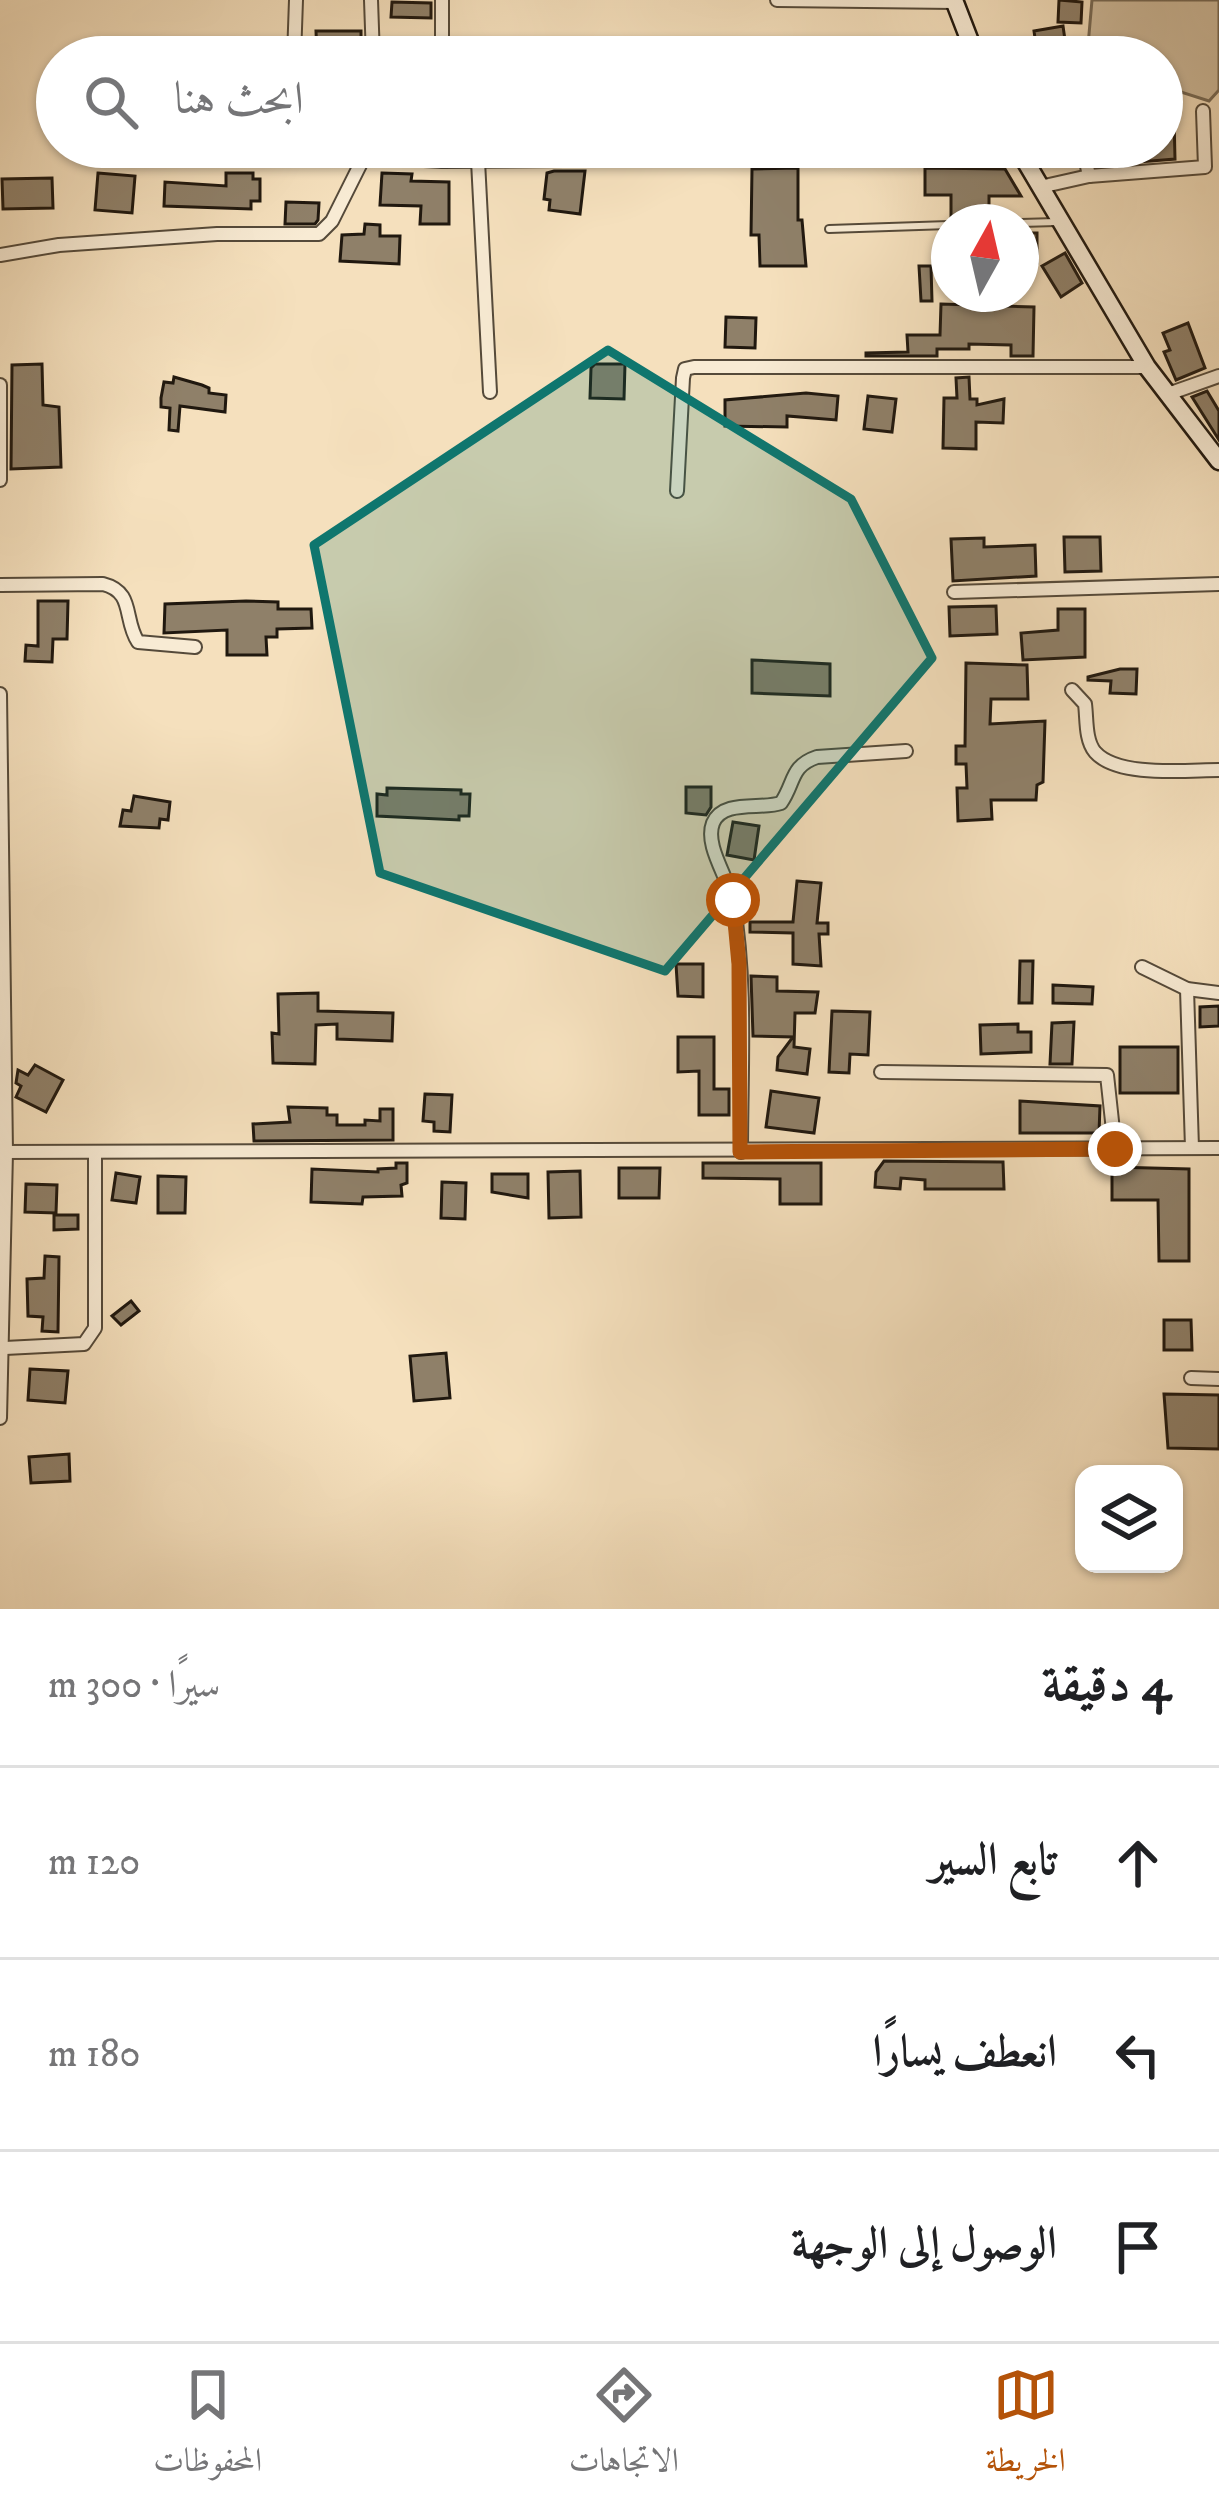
<!DOCTYPE html>
<html lang="ar">
<meta charset="utf-8">
<style>
:root{--surface:#fff;--page:#f6f6f6;--text:#202124;--muted:#757577;--line:#e0e0e0;--accent:#b45309}
body{margin:0;font-family:"IM FELL DW Pica",Amiri,serif;background:var(--page);color:var(--text);direction:rtl}
.controls{position:absolute;right:36px;bottom:36px;display:grid;overflow:hidden;border-radius:24px;box-shadow:0 3px 9px #0004}
.controls button{width:108px;height:108px;display:grid;place-items:center;padding:0;border:0;border-bottom:3px solid var(--line);background:var(--surface);color:var(--text);font:60px sans-serif}
.compass{position:absolute;left:931px;top:204px;width:108px;height:108px;border-radius:50%;background:var(--surface);box-shadow:0 3px 9px #0004;rotate:8deg}
.stop{position:absolute;width:36px;height:36px;margin:-27px;border:9px solid #b45309;border-radius:50%;background:#fff}
.stop.end{background:#b45309;border-color:#fff;box-shadow:0 3px 12px #0008}
.list{margin:0;padding:0;list-style:none}
h2{display:flex;justify-content:space-between;align-items:center;height:156px;margin:0;padding:0 48px;font-size:51px}
h2 small{font-size:39px;font-weight:400;color:var(--muted)}
.list li{display:grid;grid-template-columns:78px 1fr auto;gap:36px;align-items:center;box-sizing:border-box;height:192px;padding:0 48px;border-top:3px solid var(--line)}
.list b{display:block;font-size:45px;white-space:nowrap}
.list em{font-size:39px;font-style:normal;color:var(--muted)}
.icon{flex:none;width:66px;height:66px;fill:none;stroke:currentColor;stroke-width:2;stroke-linecap:round;stroke-linejoin:round}
.map{position:relative;flex:none;width:1219px;height:1609px;overflow:hidden;direction:ltr}
.search{position:absolute;background:var(--surface);box-shadow:0 3px 9px #0004;left:36px;right:36px;top:36px;height:132px;display:flex;align-items:center;gap:30px;box-sizing:border-box;padding:0 42px;border-radius:66px;color:var(--muted);font-size:45px}
.sheet{height:732px;background:var(--surface)}
nav{display:flex;justify-content:space-around;align-items:center;box-sizing:border-box;height:168px;border-top:3px solid var(--line);background:var(--surface);font-size:33px;color:var(--muted)}
nav a{display:grid;justify-items:center;gap:6px}
nav .on{color:var(--accent)}
.map>svg:first-child{display:block}
.green{fill:#d1be9f;stroke:#786b57;stroke-width:3}
.building{fill:#8f8069;stroke:#20180f;stroke-width:3}
.lines{fill:none;stroke-linecap:round;stroke-linejoin:round}
.lane-casing{stroke:#554a3a;stroke-width:10}
.street-casing{stroke:#554a3a;stroke-width:16}
.secondary-casing{stroke:#20180f;stroke-width:21}
.lane{stroke:#f8ebd4;stroke-width:6}
.street{stroke:#f8ebd4;stroke-width:12}
.secondary{stroke:#f8ebd4;stroke-width:16}
.route{stroke:#b45309;stroke-width:15}
.marked{fill:#0f766e;fill-opacity:0.2;stroke:#0f766e;stroke-width:9;stroke-linejoin:round}
</style>
<div class="map">
<svg width="1219" height="1609" viewBox="0 0 1219 1609">
<rect width="100%" height="100%" fill="#f5e0bd"/>
<filter id="stains"><feTurbulence type="fractalNoise" baseFrequency=".00167" numOctaves="4"/><feColorMatrix values="0 0 0 0 .2 0 0 0 0 .09 0 0 0 0 .02 0 0 0 .5 -.17"/></filter>
<radialGradient id="worn" r=".72"><stop offset=".6" stop-color="#630" stop-opacity="0"/><stop offset="1" stop-color="#630" stop-opacity=".3"/></radialGradient>
<!-- green -->
<polygon class="green" points="1092,0 1219,0 1219,90 1209,101 1162,86 1162,57 1087,57"/>
<!-- building -->
<g class="building">
<polygon points="1059,0 1082,2 1081,23 1058,22"/>
<polygon points="392,2 431,3 431,18 391,17"/>
<polygon points="1063,26 1065,40 1036,45 1034,31"/>
<polygon points="316,31 361,31 361,57 317,57"/>
<polygon points="1162,117 1174,117 1175,159 1139,162 1138,147 1162,147"/>
<polygon points="332,147 357,147 349,164 330,162"/>
<polygon points="798,168 798,220 802,220 806,266 760,266 759,235 751,235 752,169"/>
<polygon points="925,168 1005,169 1021,196 989,196 989,222 956,222 951,218 951,195 925,195"/>
<polygon points="554,171 585,171 580,214 549,210 550,200 544,199 547,173"/>
<polygon points="98,173 135,176 132,213 95,210"/>
<polygon points="226,173 253,173 253,179 260,179 260,201 251,201 251,209 164,206 165,182 226,186"/>
<polygon points="382,173 412,174 411,181 449,182 449,224 420,224 421,206 380,205"/>
<polygon points="52,178 53,208 3,209 2,179"/>
<polygon points="286,202 319,203 318,220 315,224 285,224"/>
<polygon points="365,224 380,225 380,236 400,236 399,264 340,261 342,235 364,234"/>
<rect x="1021" y="233" width="16" height="30"/>
<polygon points="1065,253 1082,283 1061,297 1042,266"/>
<polygon points="919,266 931,266 932,301 921,301"/>
<polygon points="941,304 1034,307 1033,356 1011,356 1011,345 969,344 969,349 937,349 937,356 866,356 866,353 908,352 907,335 940,335"/>
<polygon points="726,317 756,318 755,348 725,347"/>
<polygon points="1188,323 1205,368 1176,380 1164,352 1170,350 1163,333"/>
<polygon points="42,364 43,405 59,407 61,467 11,469 12,365"/>
<polygon points="595,364 625,364 624,399 590,398 591,368"/>
<polygon points="174,377 202,385 209,388 209,393 226,395 225,412 180,406 178,431 169,430 170,408 161,407 161,398 164,382 173,383"/>
<polygon points="969,377 970,399 977,399 977,405 1004,399 1003,423 976,422 976,449 943,448 944,398 957,398 956,378"/>
<polygon points="1207,391 1219,411 1219,440 1192,397"/>
<polygon points="806,393 838,396 836,420 787,416 787,427 725,426 725,400"/>
<polygon points="868,396 896,399 892,432 864,429"/>
<polygon points="1064,537 1100,537 1101,571 1065,572"/>
<polygon points="984,538 984,547 1035,545 1036,576 953,581 951,539"/>
<polygon points="38,601 68,601 67,639 53,639 52,662 25,661 26,645 38,646"/>
<polygon points="246,601 278,602 278,609 311,609 312,628 277,629 277,637 266,637 267,655 227,655 227,630 164,633 165,604"/>
<polygon points="996,606 997,634 950,636 949,607"/>
<polygon points="1058,609 1085,609 1085,657 1023,660 1021,633 1058,630"/>
<polygon points="752,660 830,664 830,696 752,693"/>
<polygon points="966,663 1027,665 1028,699 991,699 990,724 1045,721 1043,782 1037,785 1036,800 991,800 992,819 958,821 957,788 967,788 966,764 956,764 956,746 965,746"/>
<polygon points="1120,669 1137,669 1136,694 1110,693 1111,681 1088,680 1088,677"/>
<polygon points="686,787 711,787 711,807 706,815 686,813"/>
<polygon points="387,788 461,790 461,794 470,794 469,816 459,816 459,820 377,816 377,794 387,795"/>
<polygon points="134,796 170,802 168,820 160,819 159,828 120,826 123,810 131,811"/>
<polygon points="733,822 759,826 754,860 727,855"/>
<polygon points="797,881 821,883 817,923 828,923 828,934 819,934 821,966 793,964 793,933 750,932 750,922 793,922"/>
<polygon points="1020,961 1033,961 1032,1003 1019,1003"/>
<polygon points="676,964 703,964 703,997 678,996"/>
<polygon points="751,976 777,977 777,991 818,992 815,1013 795,1013 794,1047 810,1049 807,1074 777,1070 778,1057 793,1037 753,1036"/>
<polygon points="1053,985 1093,987 1092,1004 1053,1003"/>
<polygon points="318,993 318,1011 393,1013 392,1041 337,1039 337,1024 316,1025 315,1064 273,1063 272,1033 279,1034 278,994"/>
<polygon points="1219,1006 1219,1026 1200,1027 1200,1007"/>
<polygon points="832,1011 870,1012 868,1055 850,1054 849,1073 829,1072"/>
<polygon points="1074,1022 1072,1064 1050,1064 1052,1023"/>
<polygon points="1018,1024 1018,1032 1031,1032 1031,1052 981,1054 980,1025"/>
<polygon points="678,1037 714,1037 714,1089 729,1089 729,1115 699,1115 699,1071 678,1072"/>
<rect x="1120" y="1047" width="58" height="46"/>
<polygon points="35,1065 63,1080 46,1112 16,1097 21,1086 16,1083 18,1070 28,1075"/>
<polygon points="771,1091 819,1098 814,1133 766,1127"/>
<polygon points="425,1094 452,1095 450,1132 434,1131 434,1122 423,1121"/>
<polygon points="1020,1101 1100,1106 1099,1133 1020,1133"/>
<polygon points="288,1107 327,1108 327,1115 337,1115 337,1125 365,1125 365,1120 380,1121 380,1109 393,1109 393,1140 254,1141 253,1124 290,1122"/>
<polygon points="884,1161 1003,1162 1004,1189 925,1189 925,1180 901,1178 900,1189 875,1187 876,1172"/>
<polygon points="396,1163 407,1163 407,1183 401,1185 402,1196 363,1197 362,1204 311,1202 312,1169 378,1172 378,1169 396,1168"/>
<polygon points="703,1163 821,1163 821,1204 780,1204 780,1179 703,1178"/>
<polygon points="1112,1167 1189,1169 1189,1261 1159,1261 1158,1200 1112,1200"/>
<polygon points="619,1168 660,1168 659,1198 619,1198"/>
<polygon points="580,1171 581,1217 549,1218 548,1172"/>
<polygon points="116,1173 140,1177 136,1203 112,1200"/>
<polygon points="492,1174 528,1174 528,1198 492,1192"/>
<polygon points="158,1176 186,1177 185,1213 158,1213"/>
<polygon points="442,1182 466,1183 465,1219 441,1218"/>
<polygon points="26,1184 57,1185 56,1213 25,1212"/>
<polygon points="54,1215 78,1215 78,1229 54,1230"/>
<polygon points="45,1256 59,1257 58,1332 42,1331 43,1317 28,1316 27,1279 44,1278"/>
<polygon points="131,1301 139,1311 121,1325 112,1316"/>
<polygon points="1164,1320 1191,1320 1192,1350 1164,1350"/>
<polygon points="446,1353 450,1398 414,1401 410,1356"/>
<polygon points="30,1369 68,1371 65,1403 28,1400"/>
<polygon points="1164,1394 1219,1395 1219,1449 1168,1448"/>
<polygon points="69,1454 70,1481 31,1483 29,1457"/>
</g>
<g class="lines">
<!-- lane casing -->
<g class="lane-casing">
<g id="lane">
<polyline points="1021,223 1056,222"/>
<polyline points="829,229 949,225"/>
</g>
</g>
<!-- street casing -->
<g class="street-casing">
<g id="street">
<polyline points="371,0 373,57"/>
<polyline points="442,0 442,57"/>
<polyline points="777,0 955,2"/>
<polyline points="294,57 296,0"/>
<polyline points="1083,147 1089,176"/>
<polyline points="366,157 443,161 443,147"/>
<polyline points="443,161 1021,156"/>
<polyline points="478,161 490,392"/>
<polyline points="1040,187 1089,176 1205,167 1203,111"/>
<polyline points="0,255 59,245 217,234 319,234 332,221 369,147"/>
<polyline points="0,385 0,480"/>
<polyline points="1168,394 1219,376"/>
<polyline points="677,491 683,378 685,369 694,367 1147,367"/>
<path d="M0,585L103,584C135,592 123,619 138,642L195,647"/>
<polyline points="954,592 1219,584"/>
<path d="M1072,690L1085,704C1087,719 1085,740 1095,752C1118,778 1187,770 1219,770"/>
<polyline points="0,694 6,1152 0,1418"/>
<polyline points="1142,967 1187,989 1219,993"/>
<polyline points="1187,989 1192,1148"/>
<polyline points="881,1072 1107,1075 1115,1149"/>
<polyline points="0,1152 1219,1148"/>
<path d="M741,1152C741,1070 747,983 733,902C729,878 704,846 713,823C723,799 761,810 781,803C795,783 790,766 817,757L906,751"/>
<polyline points="5,1348 84,1344 95,1328 95,1152"/>
<polyline points="1191,1378 1219,1379"/>
</g>
</g>
<!-- secondary casing -->
<g class="secondary-casing">
<g id="secondary">
<polyline points="954,0 976,57"/>
<polyline points="1017,147 1147,367 1219,461"/>
</g>
</g>
<!-- lane -->
<use href="#lane" class="lane"/>
<!-- street -->
<use href="#street" class="street"/>
<!-- secondary -->
<use href="#secondary" class="secondary"/>
</g>
<g class="lines">
<!-- route -->
<polyline class="route" points="733,900 739,964 740,1152 1115,1149"/>
</g>
<!-- marked area -->
<path class="marked" d="M608,350L851,499L932,658L665,971L380,873L314,545Z"/>
<rect width="100%" height="100%" filter="url(#stains)"/>
<rect width="100%" height="100%" fill="url(#worn)"/>
</svg>
<div class="controls">
<button><svg class="icon" aria-label="layers" viewBox="0 0 24 24"><path d="M12 4l9 5-9 5-9-5zM3 14l9 5 9-5"/></svg></button>
</div>
<svg class="compass" viewBox="-18 -18 36 36"><path d="M0-13l5 13h-10z" fill="#e53935"/><path d="M0 13l5-13h-10z" fill="#757577"/></svg>
<div class="stop" style="left:733px;top:900px"></div>
<div class="stop end" style="left:1115px;top:1149px"></div>
<div class="search"><svg class="icon" aria-label="search" viewBox="0 0 24 24"><circle cx="10" cy="10" r="6"/><path d="M15 15l6 6"/></svg>ابحث هنا</div>
</div>
<section class="sheet">
<h2>4 دقيقة<small>سيرًا · 300 m</small></h2>
<ul class="list">
<li><svg class="icon" aria-label="ahead" viewBox="0 0 24 24"><path d="M12 20V5M6 11l6-6 6 6"/></svg><div><b>تابع السير</b></div><em>120 m</em></li>
<li><svg class="icon" aria-label="left" viewBox="0 0 24 24"><path d="M17 20v-9H6M10 6l-5 5 5 5"/></svg><div><b>انعطف يسارًا</b></div><em>180 m</em></li>
<li><svg class="icon" aria-label="arrive" viewBox="0 0 24 24"><path d="M6 21V4h12l-3 4 3 4H6"/></svg><div><b>الوصول إلى الوجهة</b></div></li>
</ul>
</section>
<nav>
<a class="on"><svg class="icon" aria-label="map" viewBox="0 0 24 24"><path d="M3 6l6-2 6 2 6-2v14l-6 2-6-2-6 2zM9 4v14M15 6v14"/></svg>الخريطة</a>
<a><svg class="icon" aria-label="directions" viewBox="0 0 24 24"><path d="M12 3l9 9-9 9-9-9zM9 14v-3h6M13 9l2 2-2 2"/></svg>الاتجاهات</a>
<a><svg class="icon" aria-label="saved" viewBox="0 0 24 24"><path d="M7 4h10v16l-5-4-5 4z"/></svg>المحفوظات</a>
</nav>
